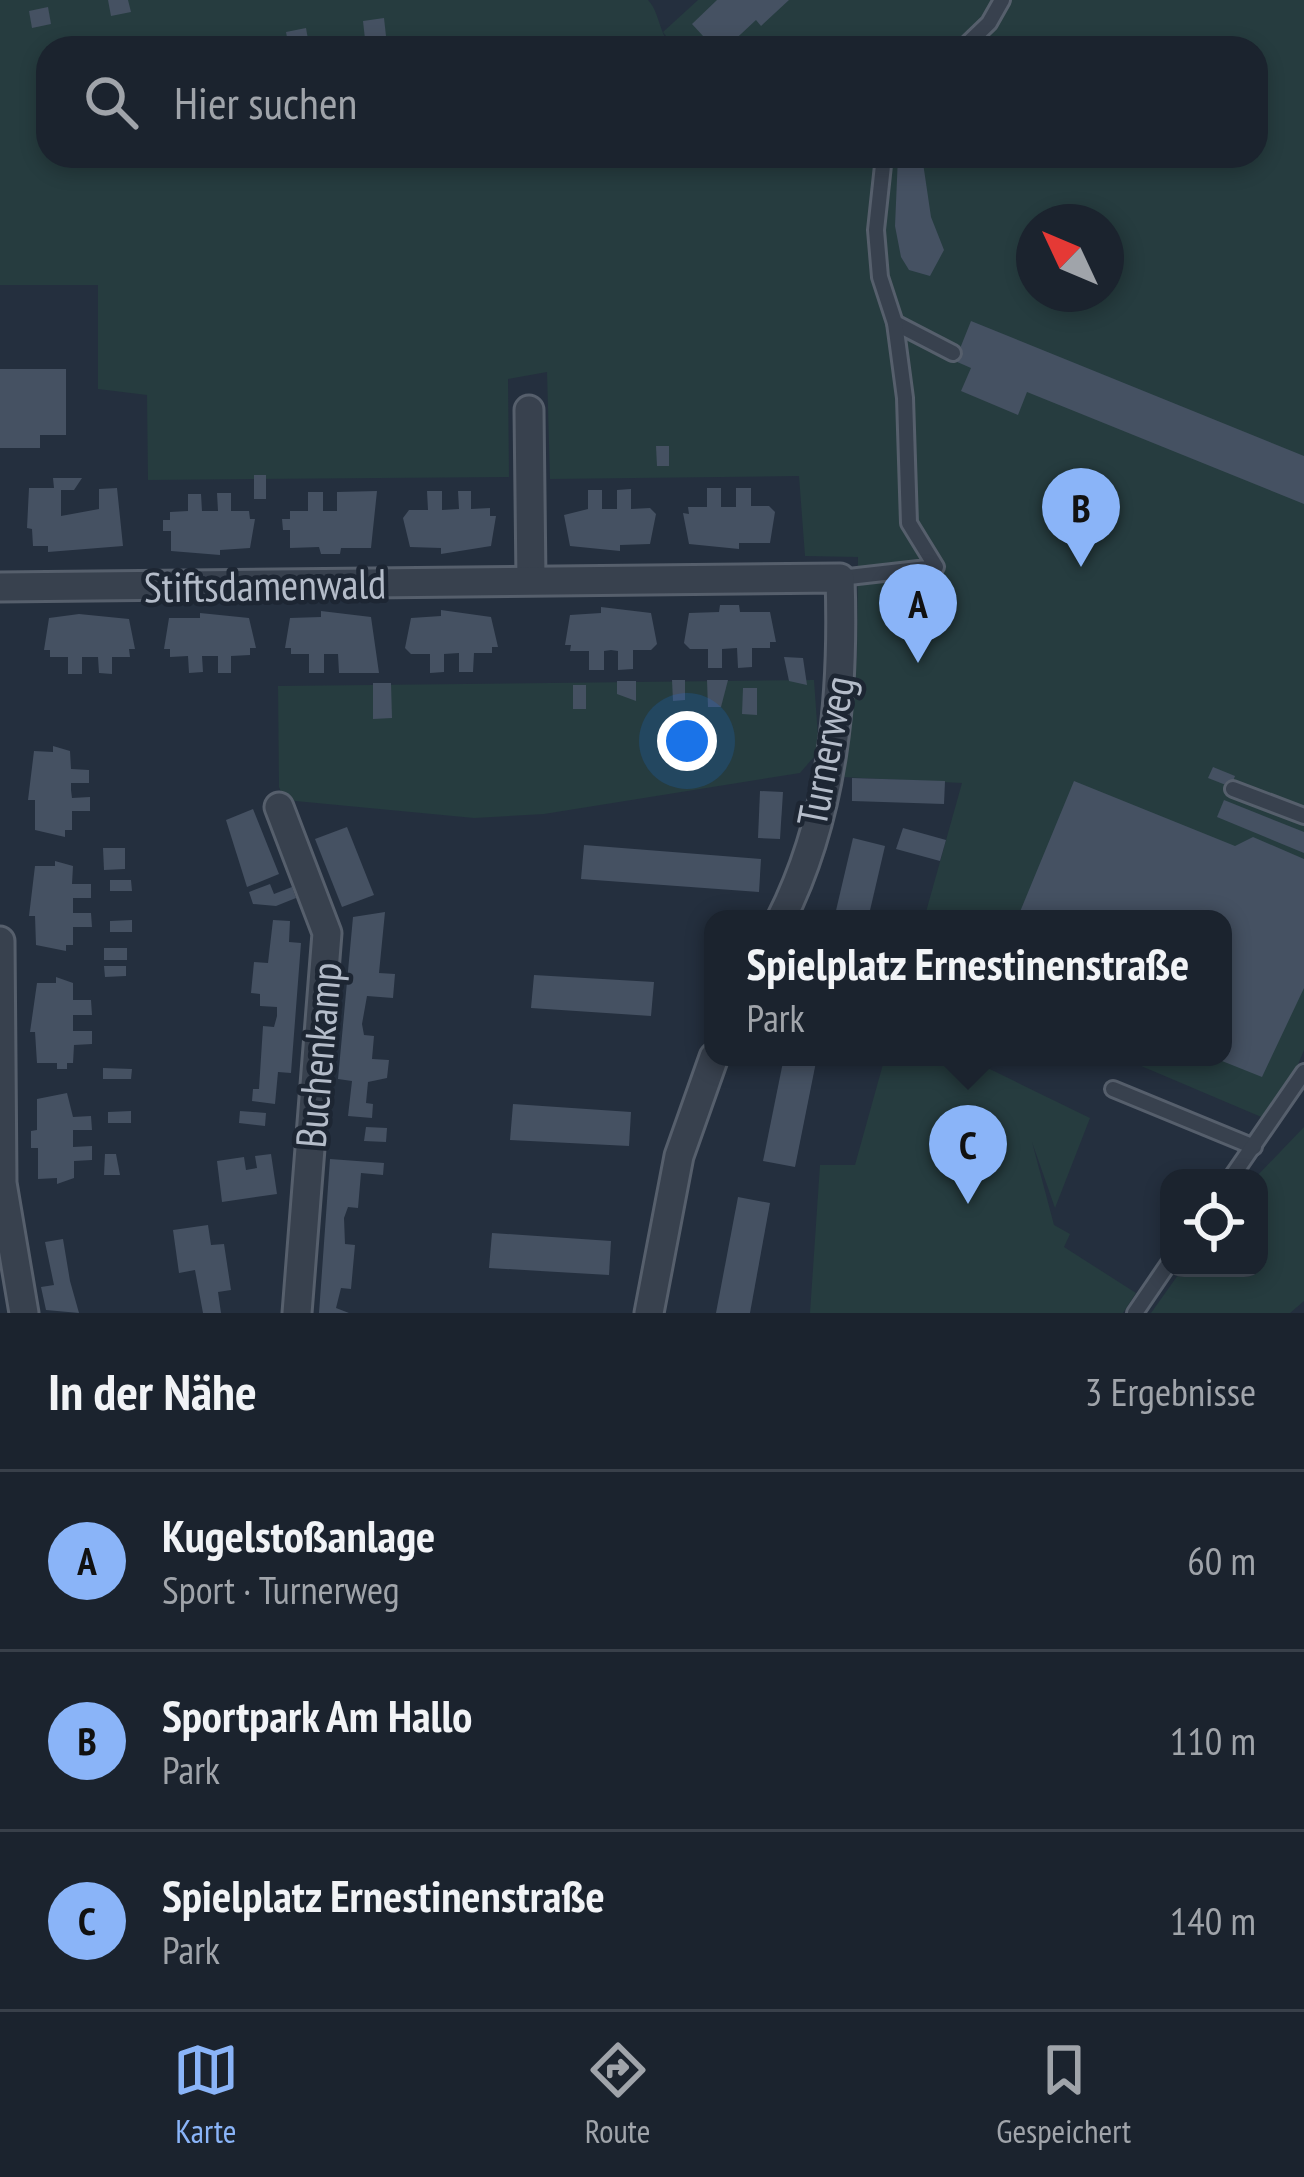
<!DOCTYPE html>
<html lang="de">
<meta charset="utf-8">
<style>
:root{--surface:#1b232e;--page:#282f3a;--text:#f1f3f6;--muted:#a0a4aa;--line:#39404a;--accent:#8ab4f8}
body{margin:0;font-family:"PT Sans Narrow",sans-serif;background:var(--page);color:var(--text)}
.controls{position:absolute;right:36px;bottom:36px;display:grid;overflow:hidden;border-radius:24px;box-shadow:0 6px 18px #0003}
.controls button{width:108px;height:108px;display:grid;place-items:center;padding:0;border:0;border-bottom:3px solid var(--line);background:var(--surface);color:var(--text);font:60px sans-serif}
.compass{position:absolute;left:1016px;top:204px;width:108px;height:108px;border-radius:50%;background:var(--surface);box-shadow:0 6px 18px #0003;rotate:314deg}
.you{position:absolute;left:687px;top:741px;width:42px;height:42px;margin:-30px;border:9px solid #fff;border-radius:50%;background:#1a73e8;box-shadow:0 0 0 18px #1a73e833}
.badge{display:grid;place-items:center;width:78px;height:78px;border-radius:50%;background:var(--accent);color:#111;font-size:39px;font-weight:700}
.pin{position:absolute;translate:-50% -99px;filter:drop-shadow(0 3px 6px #0008)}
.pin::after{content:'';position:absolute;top:63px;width:42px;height:36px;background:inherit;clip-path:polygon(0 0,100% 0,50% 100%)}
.popup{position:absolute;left:704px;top:910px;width:528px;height:156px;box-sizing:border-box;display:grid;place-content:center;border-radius:24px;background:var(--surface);filter:drop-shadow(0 3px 9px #0005);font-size:39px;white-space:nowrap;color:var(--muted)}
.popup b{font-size:45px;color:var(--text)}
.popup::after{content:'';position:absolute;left:50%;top:100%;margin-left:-24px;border:24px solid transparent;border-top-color:var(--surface)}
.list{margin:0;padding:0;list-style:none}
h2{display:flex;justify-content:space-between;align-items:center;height:156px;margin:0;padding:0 48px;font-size:51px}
h2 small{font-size:39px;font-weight:400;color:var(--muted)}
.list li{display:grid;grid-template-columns:78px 1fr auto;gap:36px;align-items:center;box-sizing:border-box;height:180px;padding:0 48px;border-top:3px solid var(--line)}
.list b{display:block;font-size:45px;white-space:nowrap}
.list p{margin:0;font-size:39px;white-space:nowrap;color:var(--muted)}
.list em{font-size:39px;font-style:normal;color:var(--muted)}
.icon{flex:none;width:66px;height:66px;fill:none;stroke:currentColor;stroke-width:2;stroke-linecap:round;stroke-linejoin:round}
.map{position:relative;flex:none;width:1304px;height:1313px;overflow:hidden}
.search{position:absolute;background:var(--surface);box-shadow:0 6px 18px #0003;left:36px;right:36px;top:36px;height:132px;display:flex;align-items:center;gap:30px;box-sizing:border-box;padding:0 42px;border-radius:36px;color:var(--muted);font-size:45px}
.sheet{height:696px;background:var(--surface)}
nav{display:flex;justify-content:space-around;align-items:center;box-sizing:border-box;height:168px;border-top:3px solid var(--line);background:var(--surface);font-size:33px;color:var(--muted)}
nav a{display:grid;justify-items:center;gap:6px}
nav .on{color:var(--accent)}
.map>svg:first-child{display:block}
.green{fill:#263c3f;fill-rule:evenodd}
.building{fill:#455162}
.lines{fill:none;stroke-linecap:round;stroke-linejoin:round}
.lane-casing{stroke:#565f6c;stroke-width:20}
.street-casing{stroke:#565f6c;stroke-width:33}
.lane{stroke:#38414e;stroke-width:14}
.street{stroke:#38414e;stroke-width:27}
.labels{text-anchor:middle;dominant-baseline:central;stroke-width:9;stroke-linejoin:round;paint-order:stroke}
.street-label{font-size:42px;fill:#b4bcc9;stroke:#1d2633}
</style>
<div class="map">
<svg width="1304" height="1313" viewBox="0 0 1304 1313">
<rect width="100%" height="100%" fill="#242f3e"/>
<!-- green -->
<g class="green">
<path d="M0,0H648C660,13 658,31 672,48H48V156H1256V48H675L663,32L698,0H1304V1050L1287,1091L1266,1119L1120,1057H1223V919H924L962,783L842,777L857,656L858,557L805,556L799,476L550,479L547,372L508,379L509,477L148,480L147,395L98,389V285H0ZM1034,222H1106V294H1034Z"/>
<polygon points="814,680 819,751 800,773 544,814 474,818 285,800 279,787 278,686"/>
<polygon points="885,1057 965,1057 1090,1118 1055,1208 1032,1142 1054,1225 1070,1234 1064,1247 1136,1293 1123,1313 810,1313 820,1165 855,1165"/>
<polygon points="1304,1127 1304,1301 1290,1313 1151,1313 1183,1268 1259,1268 1259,1178 1255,1178"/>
</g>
<!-- building -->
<g class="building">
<polygon points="108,0 128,0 131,12 111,16"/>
<polygon points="717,0 789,0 761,26 756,20 726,48 714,48 692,24"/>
<polygon points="48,7 51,24 32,28 29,11"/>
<polygon points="384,18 386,36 365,39 363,21"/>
<polygon points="306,28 309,45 289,48 286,32"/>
<polygon points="898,156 922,156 931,217 944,250 930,276 909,270 901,257 895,226"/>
<polygon points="971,321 1304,456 1304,504 1027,392 1018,415 961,391 971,368 955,361"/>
<polygon points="0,369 66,369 66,435 40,435 40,448 0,448"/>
<polygon points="656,446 669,446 669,466 657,466"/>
<rect x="254" y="475" width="12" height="24"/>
<polygon points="53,478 82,478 74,490 61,490 61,516 99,509 99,489 117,488 123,546 48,552 48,546 33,546 32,529 27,528 29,488 54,488"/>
<polygon points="707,488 721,488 721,507 736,507 736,488 751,488 751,506 769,506 775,512 770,543 739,543 739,549 689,544 683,513 689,514 688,507 707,507"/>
<polygon points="631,489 631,509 650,508 656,514 650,544 620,545 620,551 570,546 564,515 588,509 588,490 602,490 602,509 617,509 617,490"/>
<polygon points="377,491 371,548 341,548 340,554 321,554 319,547 290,548 290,530 283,530 282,519 290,519 290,511 308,511 308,492 323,492 323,511 337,511 337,492"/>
<polygon points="427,491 442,491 442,510 459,509 458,491 471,491 471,509 490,508 490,516 496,516 491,546 441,554 441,548 410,547 403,518 409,510 428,510"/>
<polygon points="217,493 231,493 231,511 249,511 250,519 255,519 250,548 220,550 220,555 171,551 171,531 163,531 163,520 170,520 170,512 188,511 188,494 201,494 202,511 218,511"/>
<polygon points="720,605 739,605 740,612 770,612 776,642 770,642 770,648 752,648 752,667 738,668 737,648 722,649 722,668 708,668 708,649 690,649 684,643 689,613 719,612"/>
<polygon points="601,607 651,613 657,644 651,650 633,650 633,669 618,670 618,651 611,650 604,651 604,670 589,670 589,651 570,651 571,645 565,645 570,615 601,613"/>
<polygon points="441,610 491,617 498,647 492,647 492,653 474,653 473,672 459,672 459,653 444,654 444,672 430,673 430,654 411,654 405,648 411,618 441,616"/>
<polygon points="321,611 371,617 379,673 339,673 338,654 324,654 324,673 309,673 309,654 291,654 291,648 285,648 290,618 321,617"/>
<polygon points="200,613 249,618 256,648 250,648 250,655 231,656 231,673 218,673 218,656 202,656 203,672 189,673 188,656 170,657 170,649 164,649 169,618 200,618"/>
<polygon points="79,614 129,619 135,649 129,649 130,657 112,657 112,674 99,673 98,657 82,657 82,674 68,674 68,657 50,657 50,650 44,650 49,618"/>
<polygon points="784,657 803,658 807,685 789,681"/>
<polygon points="672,680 685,680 685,700 673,701"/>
<polygon points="707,680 728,680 721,707 708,707"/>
<polygon points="617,681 636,681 636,701 617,694"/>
<polygon points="373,683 391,683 392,718 373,719"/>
<rect x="573" y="685" width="13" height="24"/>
<polygon points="743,688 757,688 757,715 742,714"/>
<polygon points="53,746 70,751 71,769 89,770 89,783 71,783 71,790 72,798 90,797 90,811 72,811 72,830 65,830 65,837 35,830 35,800 28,800 34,751 53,752"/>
<polygon points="1213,767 1235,776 1231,787 1208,778"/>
<polygon points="852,778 945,781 944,804 852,801"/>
<polygon points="1074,781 1235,846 1253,837 1304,859 1304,988 1262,1077 1212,1057 1223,1057 1223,919 1017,919"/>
<polygon points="760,791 783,792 780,839 758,838"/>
<polygon points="1224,800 1304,832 1304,853 1217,817"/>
<polygon points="253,809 279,874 247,887 226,820"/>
<polygon points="347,827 374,895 342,907 315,839"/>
<polygon points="903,828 946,840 940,861 896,849"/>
<polygon points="853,838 885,846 868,919 834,919"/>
<polygon points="584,845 761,859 759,892 581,879"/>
<polygon points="103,848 125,848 125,869 104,870"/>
<polygon points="55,861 73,866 72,884 91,884 91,898 73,898 73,913 91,913 92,927 73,927 73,945 66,945 66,951 36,945 35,916 29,916 35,866 55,866"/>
<polygon points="110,880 131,880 132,891 110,891"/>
<polygon points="270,884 274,894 292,887 296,898 276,906 253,904 249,892"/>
<polygon points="385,912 379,973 395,974 393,998 367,996 362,1024 364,1035 374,1036 372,1059 389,1060 387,1078 368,1082 366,1103 373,1104 372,1118 348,1116 352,1081 338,1079 353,917"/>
<polygon points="132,920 132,932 110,932 110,921"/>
<polygon points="273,920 290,921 289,942 301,943 291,1073 278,1072 275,1104 252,1101 253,1089 259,1089 263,1026 274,1027 277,1016 277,1007 260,1006 260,994 251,993 254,962 268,963"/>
<rect x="104" y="948" width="23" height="12"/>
<polygon points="104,966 126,966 126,976 105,977"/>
<polygon points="534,975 654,982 651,1016 531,1008"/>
<polygon points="56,977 73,983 73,1000 91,1000 92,1015 73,1015 73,1031 92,1031 92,1044 74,1045 73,1063 67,1063 67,1069 57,1069 57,1063 37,1063 35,1032 30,1032 37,983 56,983"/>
<polygon points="784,1057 817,1057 795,1167 763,1161"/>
<polygon points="103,1068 132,1069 131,1079 103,1079"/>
<polygon points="67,1093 73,1117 91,1116 92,1130 73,1130 73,1147 92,1146 92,1160 74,1161 74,1178 57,1184 57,1178 38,1179 38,1148 31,1148 31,1131 37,1130 37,1099"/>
<polygon points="513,1104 631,1112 629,1146 510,1140"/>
<polygon points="131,1111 131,1123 108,1123 108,1112"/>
<polygon points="240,1111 266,1113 265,1126 239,1123"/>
<polygon points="366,1127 387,1128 386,1142 364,1141"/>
<polygon points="105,1154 116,1154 120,1175 104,1175"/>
<polygon points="271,1154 277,1194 222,1202 217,1161 244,1157 246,1170 257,1168 255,1156"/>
<polygon points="330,1159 384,1163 383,1175 361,1173 358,1208 348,1207 344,1218 345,1244 355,1245 351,1289 341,1288 336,1308 349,1313 319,1313"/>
<polygon points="738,1197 770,1203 750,1313 716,1313"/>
<polygon points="208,1225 211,1245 224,1244 231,1290 218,1292 221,1313 203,1313 195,1270 179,1273 173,1230"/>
<polygon points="492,1233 611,1241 609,1275 489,1268"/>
<polygon points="63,1239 70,1281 79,1313 46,1310 41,1287 54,1285 45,1242"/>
</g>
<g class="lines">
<!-- lane casing -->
<g class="lane-casing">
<g id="lane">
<polyline points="963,48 989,23 1002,0"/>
<polyline points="895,323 953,353"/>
<polyline points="840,578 936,567 909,523 905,398 895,323 880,277 876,230 884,156"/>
<polyline points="1233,789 1304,816"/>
<polyline points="1113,1089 1254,1147"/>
<polyline points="1231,1178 1304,1072"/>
<polyline points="1135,1313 1169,1263"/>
</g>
</g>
<!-- street casing -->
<g class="street-casing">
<g id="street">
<polyline points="529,410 531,580"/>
<path d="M0,587L840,578C844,694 834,814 781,919"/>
<polyline points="279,807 327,933 297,1313"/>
<polyline points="0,941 2,1183 24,1313"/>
<polyline points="649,1313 679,1156 714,1057"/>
</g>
</g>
<!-- lane -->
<use href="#lane" class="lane"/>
<!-- street -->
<use href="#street" class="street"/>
</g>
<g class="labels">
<!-- street labels -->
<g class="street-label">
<text transform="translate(265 585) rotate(-1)">Stiftsdamenwald</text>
<text transform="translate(825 751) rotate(-79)">Turnerweg</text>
<text transform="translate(318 1055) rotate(-85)">Buchenkamp</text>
</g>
</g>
</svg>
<div class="controls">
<button><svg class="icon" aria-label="locate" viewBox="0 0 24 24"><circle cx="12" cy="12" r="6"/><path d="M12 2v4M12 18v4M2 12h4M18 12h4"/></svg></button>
</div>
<svg class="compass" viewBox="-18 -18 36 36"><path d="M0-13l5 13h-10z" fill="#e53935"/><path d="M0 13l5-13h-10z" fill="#a0a4aa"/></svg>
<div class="you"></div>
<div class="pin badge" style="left:918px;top:663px">A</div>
<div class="pin badge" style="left:1081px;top:567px">B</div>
<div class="pin badge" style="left:968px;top:1204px">C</div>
<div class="popup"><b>Spielplatz Ernestinenstraße</b>Park</div>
<div class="search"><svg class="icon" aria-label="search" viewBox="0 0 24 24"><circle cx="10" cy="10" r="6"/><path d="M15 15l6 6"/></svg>Hier suchen</div>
</div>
<section class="sheet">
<h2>In der Nähe<small>3 Ergebnisse</small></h2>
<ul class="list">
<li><span class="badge">A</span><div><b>Kugelstoßanlage</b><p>Sport · Turnerweg</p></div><em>60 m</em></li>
<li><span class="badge">B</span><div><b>Sportpark Am Hallo</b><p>Park</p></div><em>110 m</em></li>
<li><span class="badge">C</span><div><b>Spielplatz Ernestinenstraße</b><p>Park</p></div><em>140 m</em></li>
</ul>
</section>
<nav>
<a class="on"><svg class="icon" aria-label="map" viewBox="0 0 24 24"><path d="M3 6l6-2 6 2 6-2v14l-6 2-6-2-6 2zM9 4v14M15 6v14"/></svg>Karte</a>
<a><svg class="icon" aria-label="directions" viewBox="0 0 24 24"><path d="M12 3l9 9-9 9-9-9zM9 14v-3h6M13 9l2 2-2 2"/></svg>Route</a>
<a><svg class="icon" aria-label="saved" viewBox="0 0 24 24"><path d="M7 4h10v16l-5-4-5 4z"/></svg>Gespeichert</a>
</nav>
